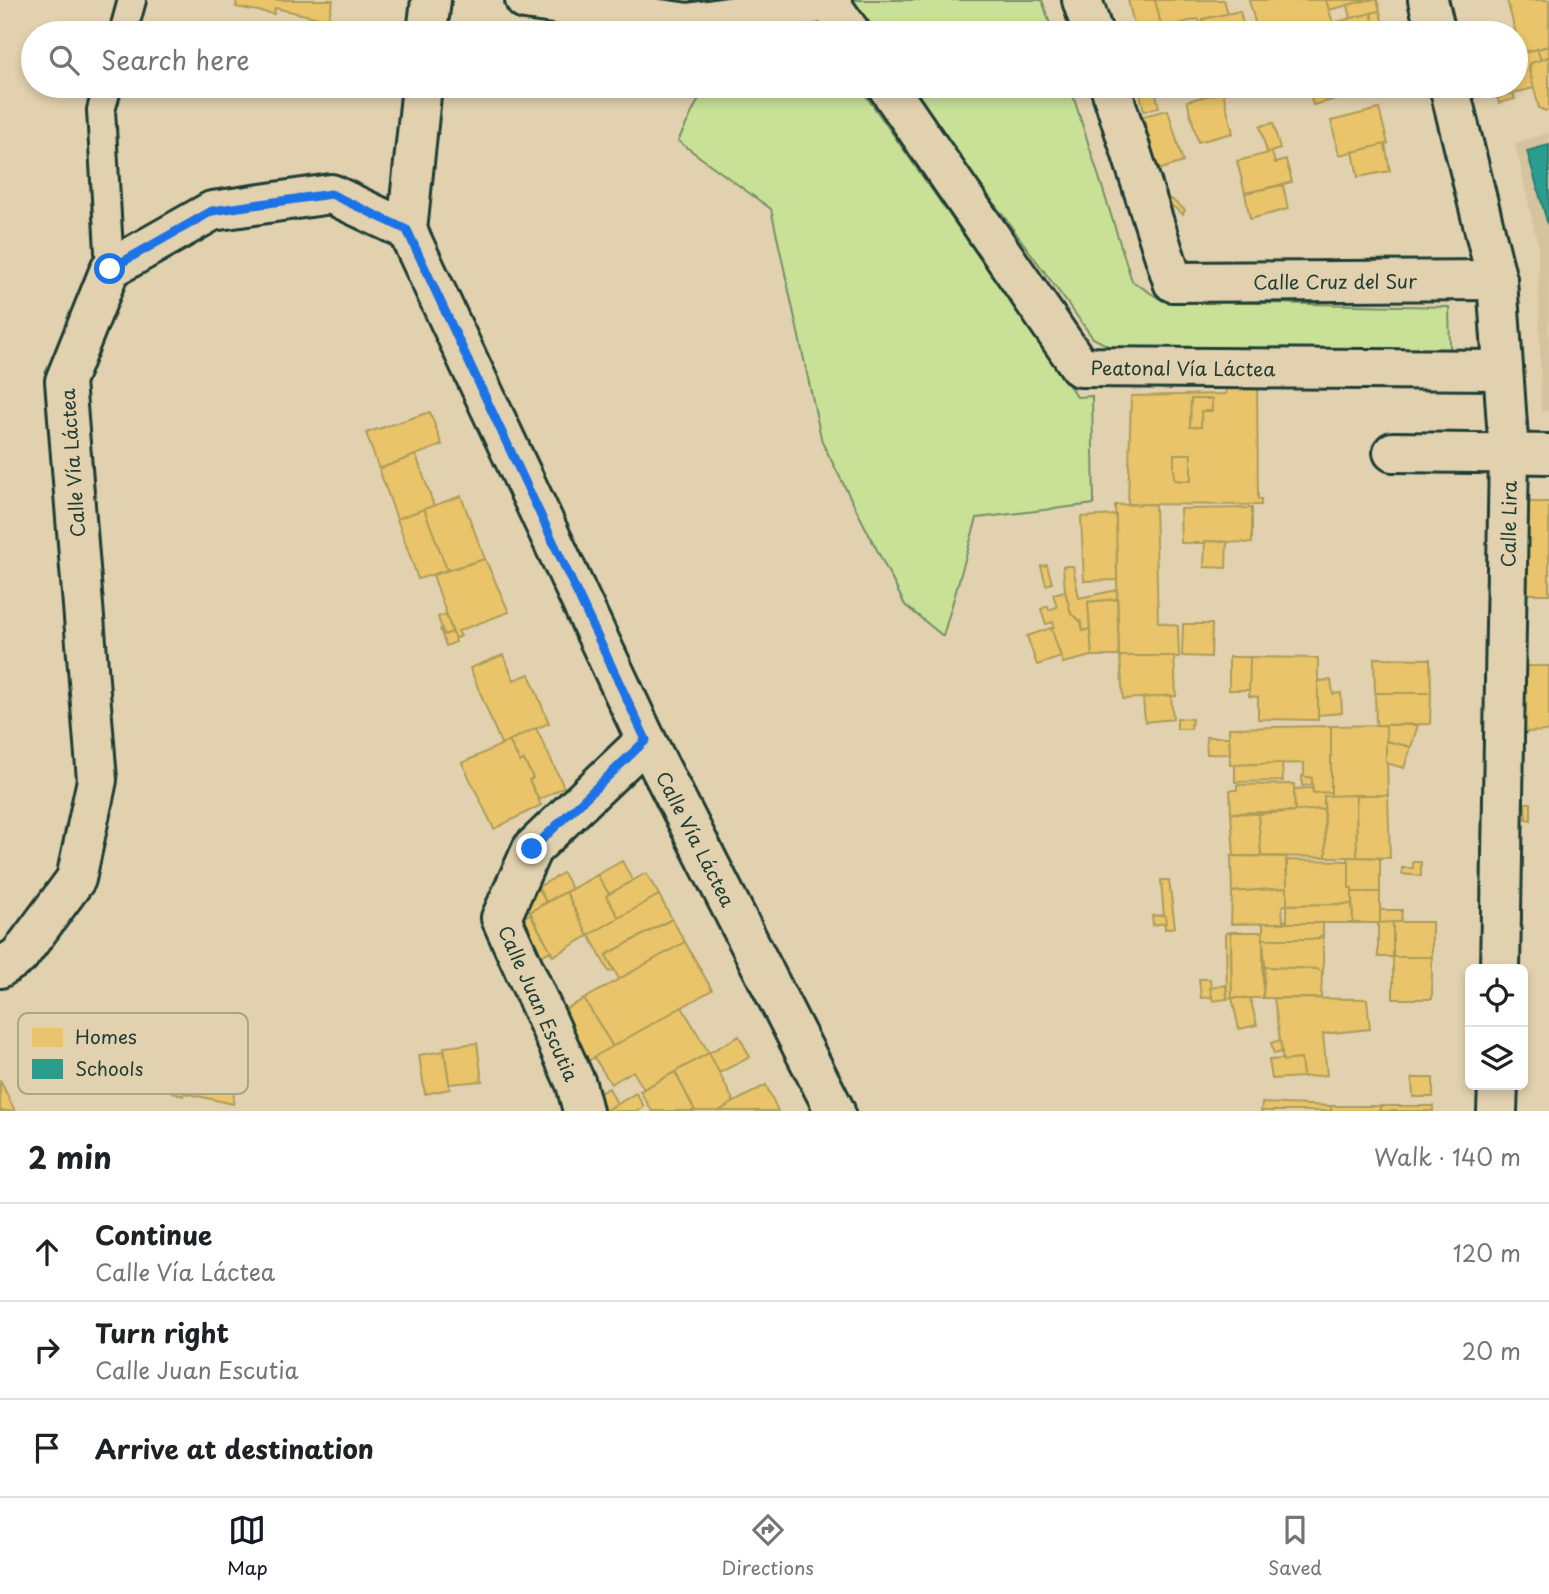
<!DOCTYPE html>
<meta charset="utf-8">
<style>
:root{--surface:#fff;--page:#f6f6f6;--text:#202124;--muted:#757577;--line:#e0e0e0;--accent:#111827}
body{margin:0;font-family:"Playpen Sans",sans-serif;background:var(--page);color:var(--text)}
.controls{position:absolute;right:21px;bottom:21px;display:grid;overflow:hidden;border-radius:10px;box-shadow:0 4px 10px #0003}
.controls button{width:63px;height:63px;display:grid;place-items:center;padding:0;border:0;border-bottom:2px solid var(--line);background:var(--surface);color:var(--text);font:35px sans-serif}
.stop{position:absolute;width:21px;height:21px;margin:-16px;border:5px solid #1a73e8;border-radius:50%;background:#fff}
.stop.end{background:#1a73e8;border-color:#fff;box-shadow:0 2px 7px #0008}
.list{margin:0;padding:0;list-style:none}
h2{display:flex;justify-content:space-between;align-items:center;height:91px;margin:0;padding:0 28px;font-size:30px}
h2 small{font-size:23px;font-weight:400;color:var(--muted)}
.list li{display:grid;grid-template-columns:46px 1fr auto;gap:21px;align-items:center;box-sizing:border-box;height:98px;padding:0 28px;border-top:2px solid var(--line)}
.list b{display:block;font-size:26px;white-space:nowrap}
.list p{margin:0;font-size:23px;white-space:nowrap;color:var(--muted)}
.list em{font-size:23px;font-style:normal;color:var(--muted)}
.icon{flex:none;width:38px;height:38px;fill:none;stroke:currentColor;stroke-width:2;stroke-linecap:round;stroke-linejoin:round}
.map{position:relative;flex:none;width:1549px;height:1111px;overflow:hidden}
.search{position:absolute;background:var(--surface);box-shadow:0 4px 10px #0003;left:21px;right:21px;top:21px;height:77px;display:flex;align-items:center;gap:18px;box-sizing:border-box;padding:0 24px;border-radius:38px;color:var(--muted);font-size:26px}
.sheet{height:385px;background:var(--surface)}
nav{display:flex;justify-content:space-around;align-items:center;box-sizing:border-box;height:98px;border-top:2px solid var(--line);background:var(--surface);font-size:19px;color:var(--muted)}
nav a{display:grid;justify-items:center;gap:4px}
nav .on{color:var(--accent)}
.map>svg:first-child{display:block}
.built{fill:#d5c39e}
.green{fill:#c8e197;stroke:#748f66;stroke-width:2}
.homes{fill:#e9c46a;stroke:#ac9c5a;stroke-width:2;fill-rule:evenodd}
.schools{fill:#2a9d8f;stroke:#278074;stroke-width:2}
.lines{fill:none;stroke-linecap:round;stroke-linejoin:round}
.lane-casing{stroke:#1f3d34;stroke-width:32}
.street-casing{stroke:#1f3d34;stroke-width:44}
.secondary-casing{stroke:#1f3d34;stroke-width:44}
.lane{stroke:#e2d1ae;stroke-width:26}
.street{stroke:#e2d1ae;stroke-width:38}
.secondary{stroke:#e2d1ae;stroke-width:38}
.route{stroke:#1a73e8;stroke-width:9}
.labels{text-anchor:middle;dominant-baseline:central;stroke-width:7;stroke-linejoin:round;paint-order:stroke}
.street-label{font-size:19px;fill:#1f3d34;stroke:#e2d1ae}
.key{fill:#e2d1ae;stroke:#a8a589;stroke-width:2}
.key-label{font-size:19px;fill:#1f3d34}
</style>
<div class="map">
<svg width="1549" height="1111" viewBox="0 0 1549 1111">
<rect width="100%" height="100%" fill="#e2d1ae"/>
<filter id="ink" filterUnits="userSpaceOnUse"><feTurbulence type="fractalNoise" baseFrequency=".0143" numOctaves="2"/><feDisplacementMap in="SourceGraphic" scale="14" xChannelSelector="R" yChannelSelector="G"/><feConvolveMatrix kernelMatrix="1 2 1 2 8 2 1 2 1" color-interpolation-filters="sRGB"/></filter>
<g filter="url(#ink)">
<!-- built -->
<polygon class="built" points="1549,133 1549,411 1541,411 1538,245 1515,143"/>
<!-- green -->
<g class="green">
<polygon points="845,0 1042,0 1053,33 869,33"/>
<polygon points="813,20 822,33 737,33"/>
<polygon points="705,86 859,86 1077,397 1092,396 1094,504 977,518 943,636 905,605 822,442 771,209 678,141"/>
<polygon points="908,86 1070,86 1132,281 1163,301 1449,307 1450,349 1131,358 1093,338"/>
</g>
<!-- homes -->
<g class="homes">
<polygon points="237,0 333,0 328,20 275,8 274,14 236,7"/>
<polygon points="1128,0 1155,0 1162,28 1136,33"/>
<polygon points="1155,0 1224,0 1228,14 1203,19 1203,22 1200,23 1198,19 1162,28"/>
<polygon points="1249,0 1326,0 1333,23 1293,33 1258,33"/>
<polygon points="1326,0 1368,0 1329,10"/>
<polygon points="1368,0 1377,0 1380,11 1351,19 1348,5"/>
<polygon points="1507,0 1549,0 1549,46 1521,53"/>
<polygon points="1240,11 1245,33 1206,33 1203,19"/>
<polygon points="1380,11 1385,32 1385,33 1376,33 1371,13"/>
<polygon points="1371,13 1376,33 1294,33 1333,23"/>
<polygon points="1549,46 1549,57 1541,60 1537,49"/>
<polygon points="1537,49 1541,60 1531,63 1529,69 1534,88 1497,97 1494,86 1516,86 1516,55"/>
<polygon points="1549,57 1549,110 1545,111 1539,108 1529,69 1531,63"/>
<polygon points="1154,86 1159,107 1144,111 1139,89"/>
<polygon points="1308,86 1383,86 1383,87 1313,105"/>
<polygon points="1223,92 1233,133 1198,142 1187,101"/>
<polygon points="1513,93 1515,99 1499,103 1497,97"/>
<polygon points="1379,109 1388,144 1339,155 1331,121"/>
<polygon points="1168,110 1183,162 1158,170 1143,116"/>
<polygon points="1273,123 1280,149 1267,153 1260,126"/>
<polygon points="1385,144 1390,171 1358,177 1353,152"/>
<polygon points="1272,152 1275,163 1286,160 1292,182 1245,193 1237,161"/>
<polygon points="1283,185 1288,209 1250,219 1245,193"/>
<polygon points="1171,199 1185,210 1183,214 1168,203"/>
<path d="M1226,381H1257L1258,499H1261V505L1128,504L1131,396L1226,394ZM1191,399H1212V411H1201V427H1190ZM1174,454H1191V481L1174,480Z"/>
<polygon points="1191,399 1212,399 1212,411 1201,411 1201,427 1190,427"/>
<polygon points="430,412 442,445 379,469 366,433"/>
<polygon points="1174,454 1191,454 1191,481 1174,480"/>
<polygon points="416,455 434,506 397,519 379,469"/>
<polygon points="461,496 485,559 447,570 424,509"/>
<polygon points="1523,502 1549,502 1549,594 1524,594"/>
<polygon points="1155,504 1158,622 1178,626 1179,657 1119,656 1115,505"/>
<polygon points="1252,508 1252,543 1205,541 1205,543 1181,543 1180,509"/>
<polygon points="424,509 447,570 418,579 397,519"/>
<polygon points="1116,515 1117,580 1084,581 1081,517"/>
<polygon points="1205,541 1227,542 1226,568 1204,567"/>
<polygon points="485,559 509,612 458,631 461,636 455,639 433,575"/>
<polygon points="1047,565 1052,583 1046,585 1041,566"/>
<polygon points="1063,566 1073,566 1079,598 1117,590 1117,599 1088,602 1090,629 1083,631 1081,622 1071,614 1065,591"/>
<polygon points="1065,591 1071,614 1081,622 1083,631 1090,629 1092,656 1063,663 1051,628 1054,627 1053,622 1046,624 1041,609 1048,606 1049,610 1057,607 1053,594"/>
<polygon points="1117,599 1119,656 1092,656 1088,602"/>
<polygon points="446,614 452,632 444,635 438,617"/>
<polygon points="1183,624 1212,624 1211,657 1182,656"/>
<polygon points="1051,628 1061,657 1037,665 1027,636"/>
<polygon points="442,629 444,635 452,632 456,642 446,646 440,630"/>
<polygon points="503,655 514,680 529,674 549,723 501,744 470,668"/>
<polygon points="1120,656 1174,656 1176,696 1123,699"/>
<rect x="1229" y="657" width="21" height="33"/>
<polygon points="1250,657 1318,658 1318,720 1258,719 1258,697 1249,696"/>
<polygon points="1374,658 1430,659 1431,693 1375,693"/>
<polygon points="1524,666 1549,666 1549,731 1525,732"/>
<polygon points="1331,680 1333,694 1341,693 1342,713 1318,715 1318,681"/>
<polygon points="1375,693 1431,693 1430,724 1376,725"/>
<polygon points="1171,695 1173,719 1145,722 1143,698"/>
<polygon points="1177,718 1192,719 1191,729 1177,729"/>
<polygon points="1386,725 1418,725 1411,747 1386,741"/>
<polygon points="1386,725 1388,795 1331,796 1331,726"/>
<polygon points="1331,726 1331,793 1313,793 1312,778 1304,777 1304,763 1230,765 1229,728"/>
<polygon points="536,728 564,787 539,800 529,780 533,778 524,760 520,762 509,741"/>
<polygon points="1206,737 1229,737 1230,754 1207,754"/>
<polygon points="509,741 520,762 524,760 533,778 529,780 541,805 494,829 462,763"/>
<polygon points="1386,741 1411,747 1404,768 1386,763"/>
<polygon points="1282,763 1283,781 1235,782 1235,765"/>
<polygon points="1302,776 1312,778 1312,785 1302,786"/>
<polygon points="1294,784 1295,811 1231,813 1230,790 1237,790 1237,785"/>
<polygon points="1312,788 1313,793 1331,792 1331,796 1324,796 1324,809 1295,811 1294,789"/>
<polygon points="1356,795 1357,857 1326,857 1324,796"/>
<polygon points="1356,795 1388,795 1390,858 1357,857"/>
<polygon points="1525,803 1531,803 1531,820 1526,819"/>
<polygon points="1324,809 1326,857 1261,856 1258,814"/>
<polygon points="1231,813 1258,814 1261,856 1234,856"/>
<polygon points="1231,856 1286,857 1287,888 1232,892"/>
<polygon points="1348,857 1380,858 1380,892 1352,892 1352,888 1349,888"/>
<polygon points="1287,860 1349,861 1349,888 1352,888 1352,904 1287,905"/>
<polygon points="622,861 633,881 609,894 597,875"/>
<polygon points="1413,862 1421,862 1421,876 1402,874 1402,868 1413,868"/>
<polygon points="563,873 572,889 546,902 538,887"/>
<polygon points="646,873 659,895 619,918 606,896"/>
<polygon points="597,875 609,894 606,896 619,918 588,936 566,892"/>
<polygon points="1161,880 1169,880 1175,927 1165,929"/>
<polygon points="1287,888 1287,905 1282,906 1283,921 1288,920 1287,923 1231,924 1232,892"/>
<polygon points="539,889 546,902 530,912 522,897"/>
<polygon points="566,892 588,936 553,956 530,912"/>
<polygon points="1352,892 1380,892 1380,923 1353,923"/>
<polygon points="659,895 672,919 606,955 614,970 609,972 589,935"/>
<polygon points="1352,904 1353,923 1287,923 1287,905"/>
<polygon points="1380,910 1402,910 1401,923 1380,923"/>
<polygon points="530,914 551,951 530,961 514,921"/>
<polygon points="1165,915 1166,923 1153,925 1152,916"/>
<polygon points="672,919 685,942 619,979 606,955"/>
<polygon points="1393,922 1393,957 1378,957 1378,923"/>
<rect x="1393" y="922" width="39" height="35"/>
<polygon points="1263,923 1323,923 1323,935 1318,939 1263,939"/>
<polygon points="1231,932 1232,998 1227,999 1226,933"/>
<polygon points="1231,932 1263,932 1263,998 1232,998"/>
<polygon points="1323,935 1323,973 1317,969 1265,967 1263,939 1318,939"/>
<polygon points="685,942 712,990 613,1047 584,999"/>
<rect x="1393" y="957" width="39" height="42"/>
<polygon points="1265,967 1317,969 1322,972 1321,998 1263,998"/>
<polygon points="1199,979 1210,979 1212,997 1201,998"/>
<polygon points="1226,985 1227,999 1213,1001 1210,988"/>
<polygon points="1232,998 1250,998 1257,1025 1239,1029"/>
<polygon points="1274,998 1367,999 1370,1029 1323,1034 1327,1075 1303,1077 1301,1059 1283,1061"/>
<polygon points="584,999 613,1047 579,1066 552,1016"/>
<polygon points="682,1007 709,1053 644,1089 633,1071 611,1084 594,1057"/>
<polygon points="179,1027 222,1034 217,1054 245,1060 241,1084 235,1083 233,1104 184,1093 183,1096 162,1088"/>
<polygon points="739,1036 750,1057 719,1073 709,1053"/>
<polygon points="1280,1040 1282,1052 1274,1054 1271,1043"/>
<polygon points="477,1043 482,1081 449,1084 444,1047"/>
<polygon points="444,1051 450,1089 425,1094 419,1055"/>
<polygon points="709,1053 734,1102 719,1111 695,1111 675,1072"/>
<polygon points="1283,1059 1283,1061 1301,1059 1303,1077 1272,1079 1269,1060"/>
<polygon points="675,1072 695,1111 652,1111 640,1091"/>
<polygon points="1412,1078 1433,1078 1433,1097 1413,1097"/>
<polygon points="0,1080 15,1111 0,1111"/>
<polygon points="766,1085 778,1111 719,1111 734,1102"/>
<polygon points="609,1088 617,1104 604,1111 595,1095"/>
<polygon points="636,1093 644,1107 638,1111 606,1111"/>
<polygon points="1262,1103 1331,1106 1331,1111 1261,1111"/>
<rect x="1331" y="1106" width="49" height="5"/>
<rect x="1380" y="1106" width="53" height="5"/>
</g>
<!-- schools -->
<polygon class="schools" points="1549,145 1549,225 1548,225 1527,151"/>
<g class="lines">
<!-- lane casing -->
<g class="lane-casing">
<g id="lane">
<polyline points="123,33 132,0"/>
<polyline points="108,86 101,110 110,269"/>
</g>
</g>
<!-- street casing -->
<g class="street-casing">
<g id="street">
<polyline points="525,0 688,23 829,2 851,33"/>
<polyline points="1082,0 1093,33"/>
<polyline points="1428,0 1436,33"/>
<polyline points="427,33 431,0"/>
<path id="s1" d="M887,86L1080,367L1501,370"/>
<path id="s2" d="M1110,86L1173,282L1497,280"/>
<polyline points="1449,86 1497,280 1509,454 1500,969"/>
<polyline points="407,230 422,86"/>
<polyline points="1393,452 1549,454"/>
<polyline points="583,1111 576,1084 501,918 532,849 646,740"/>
<polyline points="1497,1111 1498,1085"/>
</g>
</g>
<!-- secondary casing -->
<g class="secondary-casing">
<g id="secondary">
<path id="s3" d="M0,968L19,956L76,879L97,780L65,381L110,269L212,211L331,194L407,230L646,740L835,1111"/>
</g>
</g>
<!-- lane -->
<use href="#lane" class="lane"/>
<!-- street -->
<use href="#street" class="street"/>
<!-- secondary -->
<use href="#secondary" class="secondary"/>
</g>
</g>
<g class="lines" filter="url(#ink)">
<!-- route -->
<polyline class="route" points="110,269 212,211 331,194 407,230 646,740 532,849"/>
</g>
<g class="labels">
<!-- street labels -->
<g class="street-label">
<text stroke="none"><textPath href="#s2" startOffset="368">Calle Cruz del Sur</textPath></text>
<text stroke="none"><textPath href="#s1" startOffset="444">Peatonal Vía Láctea</textPath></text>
<text transform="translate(72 463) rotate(-94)">Calle Vía Láctea</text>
<text transform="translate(1508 524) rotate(-89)">Calle Lira</text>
<text stroke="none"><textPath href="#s3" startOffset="1736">Calle Vía Láctea</textPath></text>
<text transform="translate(539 1003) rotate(66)">Calle Juan Escutia</text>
</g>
</g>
<!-- legend -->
<rect x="18" y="1013" width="230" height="81" rx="10" class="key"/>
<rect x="32" y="1028" width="31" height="19" fill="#e9c46a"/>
<rect x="32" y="1059" width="31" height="20" fill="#2a9d8f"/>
<g class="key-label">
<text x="75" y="1044">Homes</text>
<text x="75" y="1076">Schools</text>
</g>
</svg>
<div class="controls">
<button><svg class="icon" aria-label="locate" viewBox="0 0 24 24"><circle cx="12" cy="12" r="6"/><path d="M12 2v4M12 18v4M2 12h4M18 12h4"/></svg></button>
<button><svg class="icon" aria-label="layers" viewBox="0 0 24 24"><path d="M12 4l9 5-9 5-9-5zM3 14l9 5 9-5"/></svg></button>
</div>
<div class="stop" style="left:110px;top:269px"></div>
<div class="stop end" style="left:532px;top:849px"></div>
<div class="search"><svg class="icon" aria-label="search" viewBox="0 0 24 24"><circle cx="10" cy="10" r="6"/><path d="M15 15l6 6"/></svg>Search here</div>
</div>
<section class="sheet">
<h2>2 min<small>Walk · 140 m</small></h2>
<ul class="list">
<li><svg class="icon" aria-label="ahead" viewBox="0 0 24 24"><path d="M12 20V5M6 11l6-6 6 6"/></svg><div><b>Continue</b><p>Calle Vía Láctea</p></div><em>120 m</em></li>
<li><svg class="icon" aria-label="right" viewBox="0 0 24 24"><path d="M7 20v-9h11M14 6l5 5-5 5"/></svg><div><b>Turn right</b><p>Calle Juan Escutia</p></div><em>20 m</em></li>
<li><svg class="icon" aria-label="arrive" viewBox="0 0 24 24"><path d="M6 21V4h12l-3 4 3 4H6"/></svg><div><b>Arrive at destination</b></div></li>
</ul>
</section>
<nav>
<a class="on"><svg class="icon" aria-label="map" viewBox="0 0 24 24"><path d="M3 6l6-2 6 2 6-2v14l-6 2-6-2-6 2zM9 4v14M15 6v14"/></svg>Map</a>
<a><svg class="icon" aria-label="directions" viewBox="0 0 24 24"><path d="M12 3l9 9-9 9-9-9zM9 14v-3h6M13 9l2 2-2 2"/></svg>Directions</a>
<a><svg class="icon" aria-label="saved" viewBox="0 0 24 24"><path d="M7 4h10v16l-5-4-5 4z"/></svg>Saved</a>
</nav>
